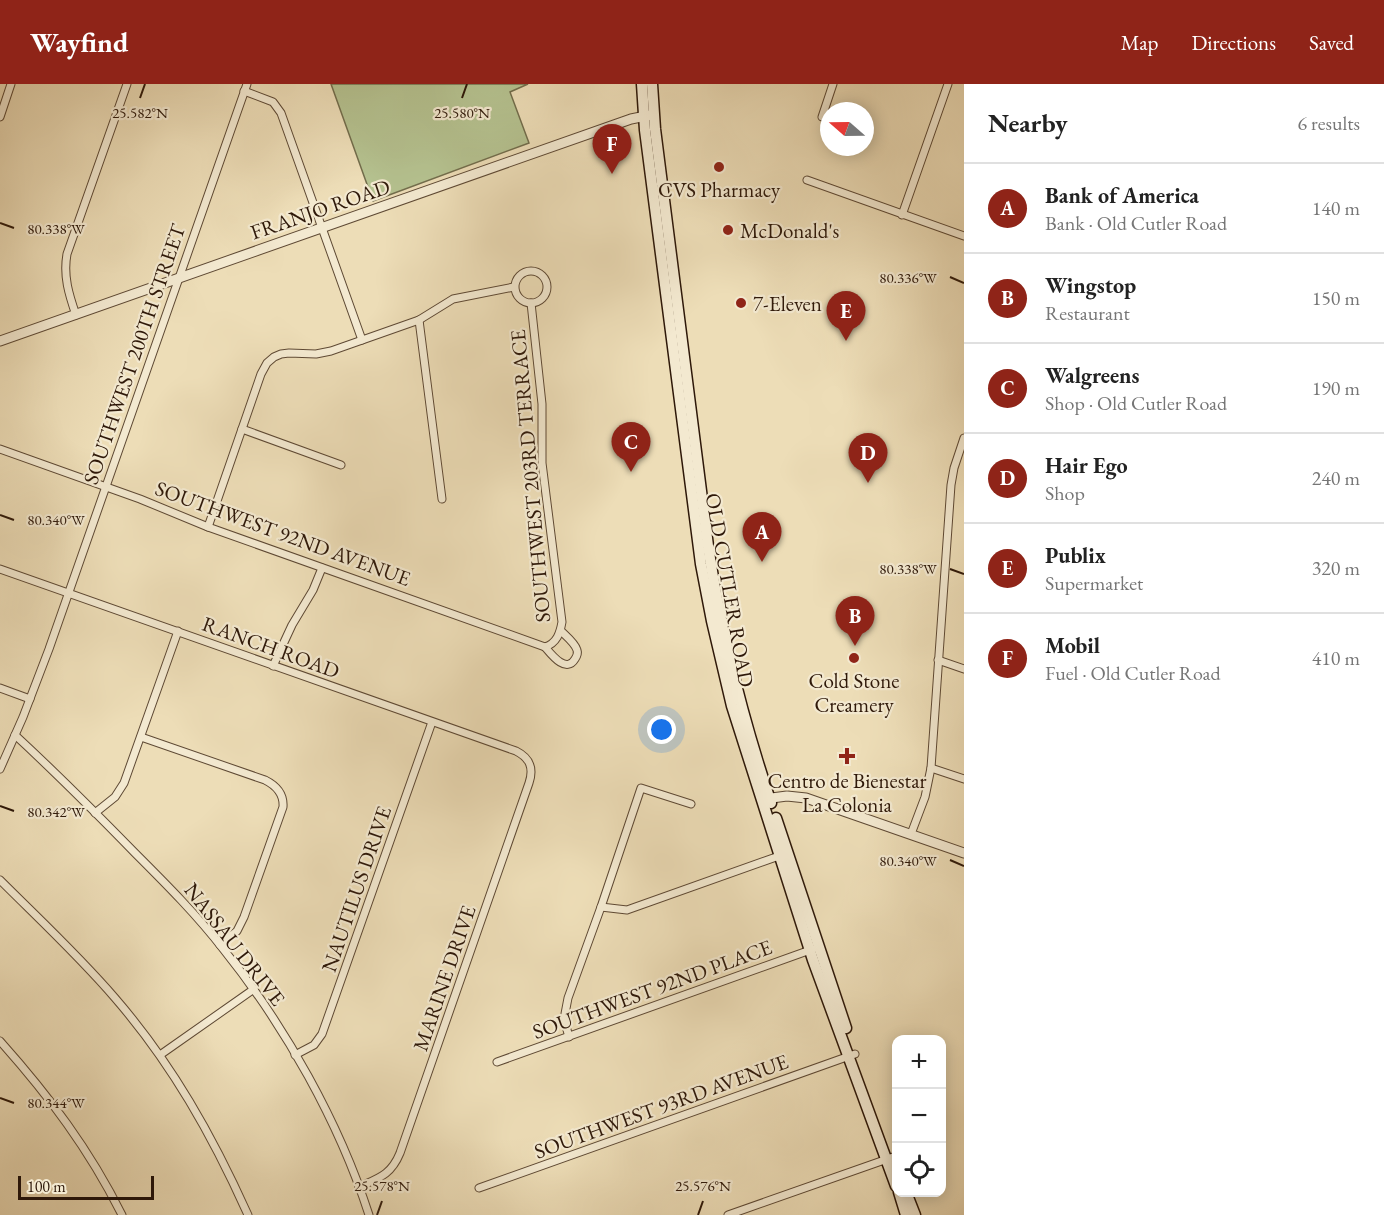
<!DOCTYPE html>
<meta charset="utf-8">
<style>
:root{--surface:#fff;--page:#f6f6f6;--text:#222;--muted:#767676;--line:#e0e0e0;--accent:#8f2418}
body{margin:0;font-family:"EB Garamond",serif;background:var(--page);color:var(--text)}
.controls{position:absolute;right:18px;bottom:18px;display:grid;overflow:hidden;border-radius:12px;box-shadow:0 3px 15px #0003}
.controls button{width:54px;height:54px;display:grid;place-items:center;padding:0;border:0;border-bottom:2px solid var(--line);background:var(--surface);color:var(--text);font:30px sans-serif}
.compass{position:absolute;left:820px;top:18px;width:54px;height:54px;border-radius:50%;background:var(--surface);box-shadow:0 3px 15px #0003;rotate:290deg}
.scale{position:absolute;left:18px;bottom:15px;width:136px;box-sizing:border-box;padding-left:6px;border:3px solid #2e1809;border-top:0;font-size:16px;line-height:21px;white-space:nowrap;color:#2e1809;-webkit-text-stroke:4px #f3e9d0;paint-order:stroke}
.you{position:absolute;left:662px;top:646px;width:21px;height:21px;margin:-15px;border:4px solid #fff;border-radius:50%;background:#1a73e8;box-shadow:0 0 0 9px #1a73e833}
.badge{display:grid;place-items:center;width:39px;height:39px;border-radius:50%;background:var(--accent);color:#fff;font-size:20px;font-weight:700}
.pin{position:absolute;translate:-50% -50px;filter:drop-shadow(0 2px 3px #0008)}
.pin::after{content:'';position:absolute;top:32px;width:21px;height:18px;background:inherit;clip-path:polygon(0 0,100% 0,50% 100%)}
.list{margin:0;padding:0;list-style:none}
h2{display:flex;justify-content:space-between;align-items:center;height:78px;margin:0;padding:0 24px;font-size:26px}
h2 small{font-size:20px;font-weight:400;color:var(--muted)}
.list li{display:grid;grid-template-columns:39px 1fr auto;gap:18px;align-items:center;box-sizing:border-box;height:90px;padding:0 24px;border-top:2px solid var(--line)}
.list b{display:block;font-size:22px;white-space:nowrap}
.list p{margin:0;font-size:20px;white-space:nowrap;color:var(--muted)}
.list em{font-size:20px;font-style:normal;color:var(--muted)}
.icon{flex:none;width:33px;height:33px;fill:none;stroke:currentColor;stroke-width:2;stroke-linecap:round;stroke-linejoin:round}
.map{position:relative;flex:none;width:964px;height:1131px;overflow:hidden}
header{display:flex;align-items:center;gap:36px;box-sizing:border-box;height:84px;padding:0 30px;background:var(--accent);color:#fff}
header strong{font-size:28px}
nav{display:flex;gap:33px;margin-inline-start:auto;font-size:21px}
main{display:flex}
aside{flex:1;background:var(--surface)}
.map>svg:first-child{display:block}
.green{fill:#b5c290;stroke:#726d4c;stroke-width:1.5}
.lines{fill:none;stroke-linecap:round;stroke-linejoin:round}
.minor-casing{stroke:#5e4934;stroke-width:9}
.tertiary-casing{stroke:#5e4934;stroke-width:11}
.secondary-casing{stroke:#2e1809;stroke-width:13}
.minor{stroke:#f3e9d0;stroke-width:7}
.tertiary{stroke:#f3e9d0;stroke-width:9}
.secondary{stroke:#f3e9d0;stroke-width:10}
.ticks{fill:none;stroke:#2e1809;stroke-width:2}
.poi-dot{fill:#8f2418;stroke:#f3e9d0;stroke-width:2}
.labels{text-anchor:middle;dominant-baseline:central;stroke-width:4.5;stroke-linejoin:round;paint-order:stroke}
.poi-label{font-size:21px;fill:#2e1809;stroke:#f3e9d0}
.street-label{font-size:21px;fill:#2e1809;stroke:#f3e9d0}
.ticks-label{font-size:15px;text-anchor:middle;fill:#2e1809;stroke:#f3e9d0;stroke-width:4.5;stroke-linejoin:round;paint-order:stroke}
</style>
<header>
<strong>Wayfind</strong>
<nav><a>Map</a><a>Directions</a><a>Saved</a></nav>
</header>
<main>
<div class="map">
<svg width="964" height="1131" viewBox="0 0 964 1131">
<rect width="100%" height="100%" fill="#edddb7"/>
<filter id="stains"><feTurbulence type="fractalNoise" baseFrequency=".00333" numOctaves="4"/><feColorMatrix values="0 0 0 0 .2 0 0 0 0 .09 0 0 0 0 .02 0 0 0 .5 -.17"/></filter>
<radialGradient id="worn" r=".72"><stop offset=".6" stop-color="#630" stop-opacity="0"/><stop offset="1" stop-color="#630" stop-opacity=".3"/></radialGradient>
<!-- green -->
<polygon class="green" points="331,0 528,0 510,8 529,59 373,117"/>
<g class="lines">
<!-- minor casing -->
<g class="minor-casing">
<g id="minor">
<polyline points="244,7 273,18 281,29 362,256"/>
<polyline points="0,33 11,0"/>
<polyline points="822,33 833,0"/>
<polyline points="807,96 964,152"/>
<polyline points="902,131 948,0"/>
<circle cx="531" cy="203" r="16"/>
<path d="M76,231C69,211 63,192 67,170L127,0"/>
<polyline points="419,236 442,415"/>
<polyline points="242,345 341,381"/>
<path d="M0,365L140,415L208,443L545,563C557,559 560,549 562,538L542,379V320L531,219"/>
<polyline points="208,443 261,290 267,279 274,273 281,270 289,269 316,270 331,267 419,236 453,215 514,203"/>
<path d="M0,485L516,667C530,674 534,684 529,699L400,1069C391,1091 379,1094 359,1103"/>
<path d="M545,563C551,570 566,590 575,575C577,572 578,569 577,566C575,559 566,552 561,547"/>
<polyline points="938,576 964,585"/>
<polyline points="273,582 292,541 313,506 322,484"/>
<polyline points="0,604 30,615"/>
<path d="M15,651C56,689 96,729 135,769C166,800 197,831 224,866C285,942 339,1038 369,1131"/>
<path d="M141,653L265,696C277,702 284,710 283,723L244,833L237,847L220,861"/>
<polyline points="931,684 964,695"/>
<polyline points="0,685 23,633 49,565 247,0"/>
<polyline points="95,729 115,713 124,699 178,547"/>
<polyline points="911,750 925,713 931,684 951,401 954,384 964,354"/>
<path d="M0,796C39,835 79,872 115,914C172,980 212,1051 248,1131"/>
<polyline points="601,823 627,826 779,772"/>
<polyline points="569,953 564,935 568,914 601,823 641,704 691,720"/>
<path d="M0,957C49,1012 89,1065 122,1131"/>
<polyline points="160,971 254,905"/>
<polyline points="295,971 314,961 322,950 432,638"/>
<polyline points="497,978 813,865"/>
<polyline points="479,1104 855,970"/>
<polyline points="728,1131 893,1073"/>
</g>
</g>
<!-- tertiary casing -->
<g class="tertiary-casing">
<g id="tertiary">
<polyline points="0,257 631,35 651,31"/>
<polyline points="764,715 787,712 806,714 964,769"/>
</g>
</g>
<!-- secondary casing -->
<g class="secondary-casing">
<g id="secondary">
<polyline points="642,0 645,46 701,480 712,537 732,622 813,876 896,1102"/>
<path d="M652,0L655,45L708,462C721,549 743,636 771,719"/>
<polyline points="776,734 846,944"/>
<polyline points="899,1108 906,1131"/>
<polyline points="906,1108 915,1131"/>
</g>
</g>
<!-- minor -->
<use href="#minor" class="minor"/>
<!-- tertiary -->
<use href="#tertiary" class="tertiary"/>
<!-- secondary -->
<use href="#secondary" class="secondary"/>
</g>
<!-- ticks -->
<path class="ticks" d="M140,14L145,0M462,14L467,0M0,139L14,144M950,193L964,199M0,431L14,436M950,485L964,490M0,722L14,727M950,776L964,782M0,1014L14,1019M377,1131L382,1117M698,1131L703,1117"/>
<!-- markers -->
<g class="poi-dot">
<circle cx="719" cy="83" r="6"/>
<circle cx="728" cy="146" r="6"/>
<circle cx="741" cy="219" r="6"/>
<circle cx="854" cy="574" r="6"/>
<path d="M844 663h6v6h6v6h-6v6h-6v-6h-6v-6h6z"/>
</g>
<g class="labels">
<!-- poi labels -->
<g class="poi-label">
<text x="719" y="105">CVS Pharmacy</text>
<text x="740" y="146" text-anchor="start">McDonald's</text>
<text x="753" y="219" text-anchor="start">7-Eleven</text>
<text x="854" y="596">Cold Stone<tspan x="854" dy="24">Creamery</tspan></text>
<text x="847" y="696">Centro de Bienestar<tspan x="847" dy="24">La Colonia</tspan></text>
</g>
<!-- street labels -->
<g class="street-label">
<text transform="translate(320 125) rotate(-19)">FRANJO ROAD</text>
<text transform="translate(134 270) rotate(-71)">SOUTHWEST 200TH STREET</text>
<text transform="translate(530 392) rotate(-95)">SOUTHWEST 203RD TERRACE</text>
<text transform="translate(283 449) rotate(20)">SOUTHWEST 92ND AVENUE</text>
<text transform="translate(730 506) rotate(80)">OLD CUTLER ROAD</text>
<text transform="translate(271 563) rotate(20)">RANCH ROAD</text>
<text transform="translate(356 805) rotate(-71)">NAUTILUS DRIVE</text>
<text transform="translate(235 860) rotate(52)">NASSAU DRIVE</text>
<text transform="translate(444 894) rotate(-71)">MARINE DRIVE</text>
<text transform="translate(652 905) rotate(-20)">SOUTHWEST 92ND PLACE</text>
<text transform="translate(661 1022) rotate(-20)">SOUTHWEST 93RD AVENUE</text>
</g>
</g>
<g class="ticks-label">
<text x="140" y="34">25.582°N</text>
<text x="462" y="34">25.580°N</text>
<text x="56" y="150">80.338°W</text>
<text x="908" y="199">80.336°W</text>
<text x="56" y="441">80.340°W</text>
<text x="908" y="490">80.338°W</text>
<text x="56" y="733">80.342°W</text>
<text x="908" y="782">80.340°W</text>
<text x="56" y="1024">80.344°W</text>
<text x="382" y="1107">25.578°N</text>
<text x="703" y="1107">25.576°N</text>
</g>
<rect width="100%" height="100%" filter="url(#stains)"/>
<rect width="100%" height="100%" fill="url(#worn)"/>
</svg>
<div class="controls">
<button>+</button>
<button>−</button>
<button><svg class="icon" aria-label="locate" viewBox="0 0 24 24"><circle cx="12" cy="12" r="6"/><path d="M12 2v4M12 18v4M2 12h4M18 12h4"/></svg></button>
</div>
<svg class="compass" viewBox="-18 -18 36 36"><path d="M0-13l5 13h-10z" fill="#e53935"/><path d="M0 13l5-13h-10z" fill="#767676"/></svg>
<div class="scale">100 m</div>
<div class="you"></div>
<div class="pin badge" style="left:762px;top:478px">A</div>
<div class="pin badge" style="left:855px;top:562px">B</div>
<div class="pin badge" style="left:631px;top:388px">C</div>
<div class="pin badge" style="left:868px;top:399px">D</div>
<div class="pin badge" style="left:846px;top:257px">E</div>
<div class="pin badge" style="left:612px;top:90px">F</div>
</div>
<aside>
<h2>Nearby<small>6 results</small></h2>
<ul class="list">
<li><span class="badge">A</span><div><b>Bank of America</b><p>Bank · Old Cutler Road</p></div><em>140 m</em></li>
<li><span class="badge">B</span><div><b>Wingstop</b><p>Restaurant</p></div><em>150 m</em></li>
<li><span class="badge">C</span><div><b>Walgreens</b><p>Shop · Old Cutler Road</p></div><em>190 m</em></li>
<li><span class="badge">D</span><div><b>Hair Ego</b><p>Shop</p></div><em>240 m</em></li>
<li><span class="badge">E</span><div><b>Publix</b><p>Supermarket</p></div><em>320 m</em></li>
<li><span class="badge">F</span><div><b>Mobil</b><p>Fuel · Old Cutler Road</p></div><em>410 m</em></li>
</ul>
</aside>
</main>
